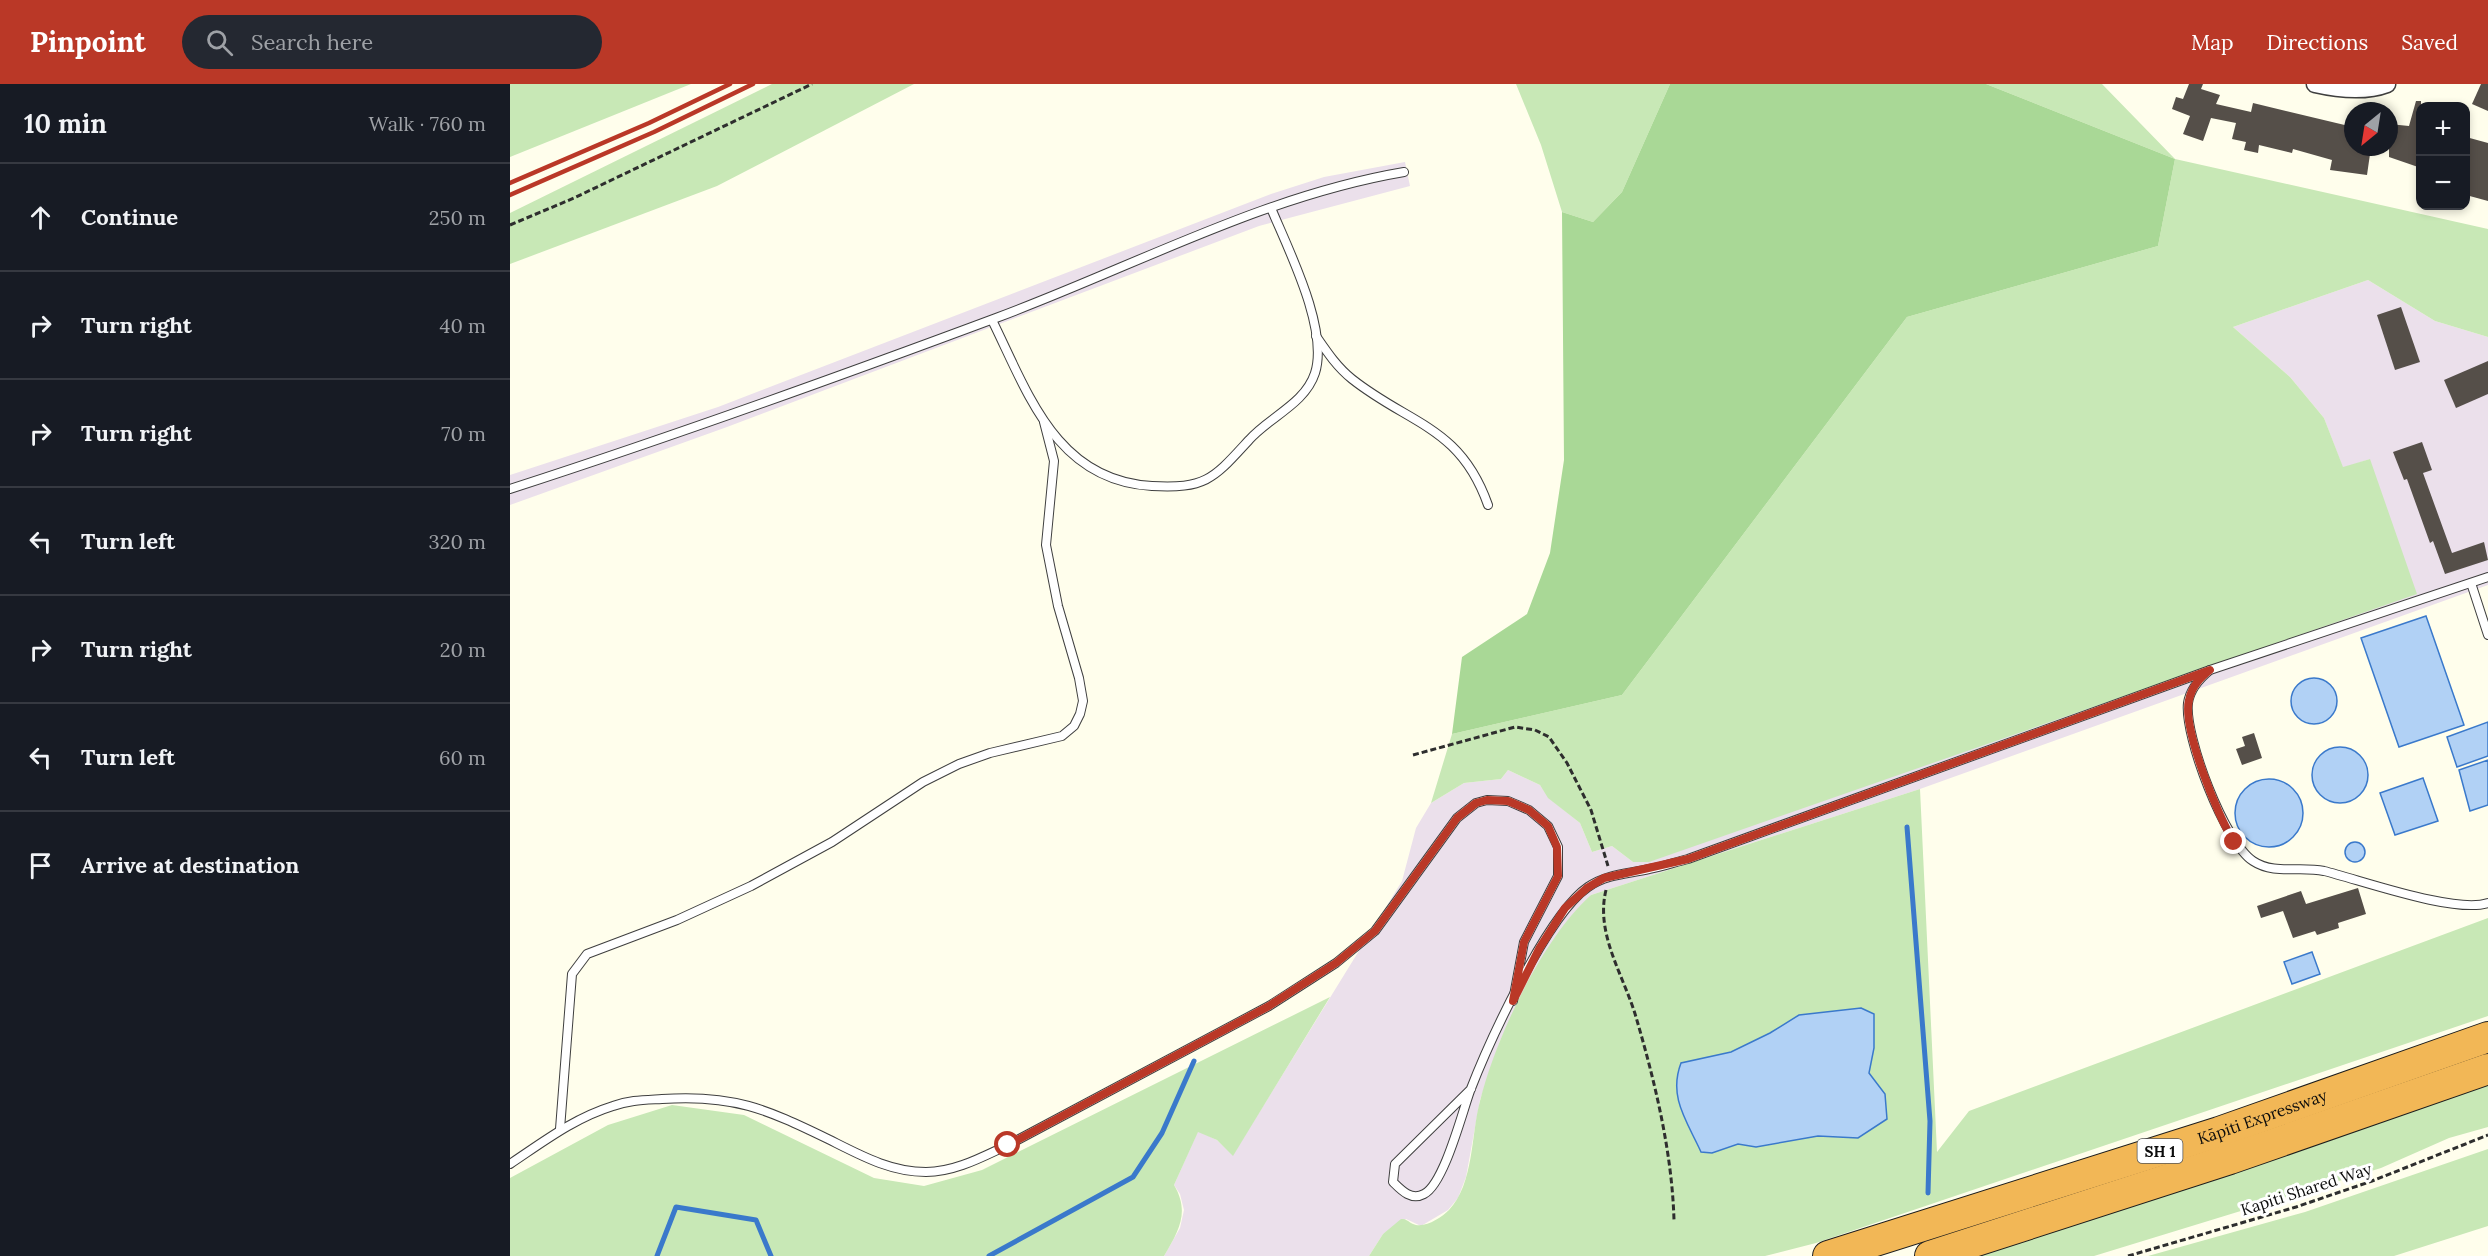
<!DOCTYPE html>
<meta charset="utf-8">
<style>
:root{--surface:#171b24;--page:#242831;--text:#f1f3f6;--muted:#9ea1a6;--line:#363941;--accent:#ba3827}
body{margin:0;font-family:Lora,serif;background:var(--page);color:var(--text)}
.controls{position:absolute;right:18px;top:18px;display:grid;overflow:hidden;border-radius:12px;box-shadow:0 3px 9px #0003}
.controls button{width:54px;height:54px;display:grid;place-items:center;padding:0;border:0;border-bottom:2px solid var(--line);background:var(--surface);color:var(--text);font:30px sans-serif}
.compass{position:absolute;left:1834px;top:18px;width:54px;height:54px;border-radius:50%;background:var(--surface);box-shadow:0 3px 9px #0003;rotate:210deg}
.stop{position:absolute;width:18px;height:18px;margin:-14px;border:4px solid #ba3827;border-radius:50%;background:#fff}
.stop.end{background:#ba3827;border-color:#fff;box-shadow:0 2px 6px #0008}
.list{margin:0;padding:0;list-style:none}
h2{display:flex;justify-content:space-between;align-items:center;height:78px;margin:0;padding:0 24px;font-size:26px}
h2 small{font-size:20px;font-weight:400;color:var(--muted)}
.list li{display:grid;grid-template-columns:39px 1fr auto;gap:18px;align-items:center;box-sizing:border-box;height:108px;padding:0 24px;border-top:2px solid var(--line)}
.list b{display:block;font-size:22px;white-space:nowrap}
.list em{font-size:20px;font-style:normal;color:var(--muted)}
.icon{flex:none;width:33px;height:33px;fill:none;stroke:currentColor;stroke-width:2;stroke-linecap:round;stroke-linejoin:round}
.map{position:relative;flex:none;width:1978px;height:1172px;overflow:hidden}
header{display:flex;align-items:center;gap:36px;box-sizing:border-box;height:84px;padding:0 30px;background:var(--accent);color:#fff}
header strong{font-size:28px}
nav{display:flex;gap:33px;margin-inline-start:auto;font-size:21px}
.search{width:420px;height:54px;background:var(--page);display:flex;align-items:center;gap:15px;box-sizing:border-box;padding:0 21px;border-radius:33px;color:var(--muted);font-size:22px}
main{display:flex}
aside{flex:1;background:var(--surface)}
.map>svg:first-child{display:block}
.industrial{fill:#ebe0eb}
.green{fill:#c8e8b6}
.forest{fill:#a9d896}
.water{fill:#b1d1f5;stroke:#3a79cb;stroke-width:1.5}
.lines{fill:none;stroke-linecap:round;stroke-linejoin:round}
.stream{stroke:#3a79cb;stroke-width:5}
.building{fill:#554f49}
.lane-casing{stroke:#3f3f3f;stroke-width:10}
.street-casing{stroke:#3f3f3f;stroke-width:19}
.highway-casing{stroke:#1d1d1d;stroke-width:32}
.path{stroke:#2e2e2e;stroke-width:3;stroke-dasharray:6 3;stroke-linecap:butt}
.lane{stroke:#fff;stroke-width:8}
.street{stroke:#fff;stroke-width:16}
.highway{stroke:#f2b756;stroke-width:30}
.rail{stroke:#ba3827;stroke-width:4.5}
.route{stroke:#ba3827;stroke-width:8}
.labels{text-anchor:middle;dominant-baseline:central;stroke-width:6;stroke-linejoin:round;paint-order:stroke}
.shield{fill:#fff;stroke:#555;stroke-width:1.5}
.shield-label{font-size:15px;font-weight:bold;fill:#0c0c0c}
.street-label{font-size:16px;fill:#0c0c0c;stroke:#fff}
</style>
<header>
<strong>Pinpoint</strong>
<div class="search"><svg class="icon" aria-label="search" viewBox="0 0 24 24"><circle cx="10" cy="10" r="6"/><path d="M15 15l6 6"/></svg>Search here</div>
<nav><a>Map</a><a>Directions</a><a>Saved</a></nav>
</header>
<main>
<aside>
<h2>10 min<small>Walk · 760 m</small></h2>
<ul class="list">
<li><svg class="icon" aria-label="ahead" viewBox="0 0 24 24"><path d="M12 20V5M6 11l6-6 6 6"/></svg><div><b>Continue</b></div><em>250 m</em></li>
<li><svg class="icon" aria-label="right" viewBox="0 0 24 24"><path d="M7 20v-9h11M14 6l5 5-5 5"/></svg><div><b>Turn right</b></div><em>40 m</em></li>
<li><svg class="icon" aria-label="right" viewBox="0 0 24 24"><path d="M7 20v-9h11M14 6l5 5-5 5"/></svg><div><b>Turn right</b></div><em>70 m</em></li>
<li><svg class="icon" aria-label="left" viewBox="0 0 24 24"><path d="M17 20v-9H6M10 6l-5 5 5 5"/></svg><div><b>Turn left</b></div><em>320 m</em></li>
<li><svg class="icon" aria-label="right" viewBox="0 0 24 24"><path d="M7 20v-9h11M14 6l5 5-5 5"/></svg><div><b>Turn right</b></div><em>20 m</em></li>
<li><svg class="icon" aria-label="left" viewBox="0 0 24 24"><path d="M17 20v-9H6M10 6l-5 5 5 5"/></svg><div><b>Turn left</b></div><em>60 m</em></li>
<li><svg class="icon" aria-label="arrive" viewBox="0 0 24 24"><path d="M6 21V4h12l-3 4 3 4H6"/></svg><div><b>Arrive at destination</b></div></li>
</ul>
</aside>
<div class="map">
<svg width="1978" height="1172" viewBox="0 0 1978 1172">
<rect width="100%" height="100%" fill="#fffeec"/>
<!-- industrial -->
<g class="industrial">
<polygon points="895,78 900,102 749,142 217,343 0,421 0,391 208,323 761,110 814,93"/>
<polygon points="1858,196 1925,237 1978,253 1978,501 1410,705 1081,811 1022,892 990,957 970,1016 956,1093 948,1114 938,1126 911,1142 896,1135 873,1150 859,1172 654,1172 670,1144 674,1126 670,1110 664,1101 688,1047 707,1056 723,1071 892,797 906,744 921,719 954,699 991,695 998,686 1030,701 1039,714 1070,739 1082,768 1102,762 1123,778 1860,375 1833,384 1814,334 1780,293 1723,243"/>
</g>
<!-- green -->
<g class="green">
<polygon points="0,0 181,0 0,73"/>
<polygon points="262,0 404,0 207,102 0,180 0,129"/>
<polygon points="1006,0 1160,0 1112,108 1083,138 1052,128 1031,61"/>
<polygon points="1476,0 1592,0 1665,75 1978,145 1978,253 1925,237 1858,196 1723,243 1780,293 1814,334 1833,383 1860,375 1907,510 1139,778 1123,778 1102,762 1082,768 1070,739 1038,714 1030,701 998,686 991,695 954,699 921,719 942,650 1112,611 1397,233 1648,162 1665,75"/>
<path d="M1410,705L1427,1068L1459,1027L1978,834V932L1306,1159L1255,1172H859L873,1150L891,1135C897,1135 897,1137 903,1140C914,1145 931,1134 939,1126C964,1100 961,1050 970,1017C986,953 1032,855 1081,811Z"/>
<path d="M820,913L723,1072L707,1056L688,1048L664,1101C680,1128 669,1147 654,1172H0V1094L98,1041L162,1021L234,1031L364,1094L414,1102L472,1086Z"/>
<polygon points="1978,1001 1978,1043 1939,1054 1871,1084 1584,1172 1458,1172"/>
<polygon points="1978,1065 1978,1142 1884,1172 1638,1172 1795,1128"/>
</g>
<!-- forest -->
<polygon class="forest" points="1160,0 1476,0 1665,75 1648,162 1397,233 1112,611 942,650 952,573 1017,530 1040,469 1054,376 1052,128 1083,138 1112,108"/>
<!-- water -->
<g class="water">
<polygon points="1916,532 1954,641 1889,663 1851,554"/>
<circle cx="1804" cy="617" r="23"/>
<polygon points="1978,638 1978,672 1947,683 1937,653"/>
<circle cx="1830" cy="691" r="28"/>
<polygon points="1978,676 1978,721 1960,727 1949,686"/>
<polygon points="1913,694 1928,737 1885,751 1870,709"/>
<circle cx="1759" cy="729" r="34"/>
<circle cx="1845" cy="768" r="10"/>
<polygon points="1802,868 1810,890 1782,900 1774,878"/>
<path d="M1351,924L1364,930V964L1359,989L1375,1010L1377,1035L1348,1054L1308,1052L1246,1063L1228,1060L1202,1069L1191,1068C1177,1037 1158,1013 1171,979L1221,968L1260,949L1289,931Z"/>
</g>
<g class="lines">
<!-- stream -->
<g class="stream">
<polyline points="1397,743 1420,1037 1418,1109"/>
<polyline points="147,1172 166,1123 246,1136 261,1172"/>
<polyline points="479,1172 623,1093 652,1049 684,977"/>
</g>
</g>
<!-- building -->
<g class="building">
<polygon points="1679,0 1693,0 1691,5 1710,11 1706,20 1741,28 1743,19 1843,43 1843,63 1861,63 1857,91 1820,86 1822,76 1783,65 1782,69 1749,61 1748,69 1734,66 1736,58 1722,55 1726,39 1701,34 1693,57 1673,50 1680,32 1662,25 1666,13 1673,15"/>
<polygon points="1971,0 1978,0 1978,27 1962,20"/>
<polygon points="1906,17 1911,17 1911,84 1879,73 1879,40 1899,42"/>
<polygon points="1956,53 1978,59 1978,117 1956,111"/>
<polygon points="1891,223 1910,278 1885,286 1867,231"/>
<polygon points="1978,277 1978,310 1946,324 1934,296"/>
<polygon points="1912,358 1922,386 1913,389 1942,469 1974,458 1978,476 1935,490 1923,457 1920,459 1897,395 1894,396 1883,368"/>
<polygon points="1744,649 1752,674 1732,681 1726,665 1735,662 1732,653"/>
<polygon points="1848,804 1856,830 1828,839 1829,844 1807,851 1805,847 1783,854 1773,827 1751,834 1747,822 1791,807 1796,820"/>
</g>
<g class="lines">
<!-- lane casing -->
<g class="lane-casing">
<g id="lane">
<path d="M482,236C518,309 546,397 642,402C697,405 704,394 739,356C759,333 795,320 805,289C819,245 778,165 761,124"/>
<path d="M806,252C817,268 827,283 842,295C900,341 950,342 978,421"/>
<path d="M0,405C164,352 325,294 486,234C621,184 752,112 894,88"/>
<path d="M1978,493L1700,586C1689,595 1680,605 1678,619C1674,652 1715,759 1743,777C1764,791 1790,782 1814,787C1851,796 1945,830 1978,819"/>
<polyline points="1961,499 1978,551"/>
<path d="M961,1005L885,1080L883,1098C891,1106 901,1117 914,1110C934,1100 952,1029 960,1007C979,958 1037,831 1078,803C1097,790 1117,790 1139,785C1152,783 1165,778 1178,775L1700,586"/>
<polyline points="50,1045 62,890 77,870 167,836 241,802 322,758 413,698 449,680 480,669 552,652 564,642 570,630 573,617 569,594 548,522 536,461 544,377 534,338"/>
<path d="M0,1080C33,1058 64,1034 103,1022C119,1016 135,1016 152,1015C223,1010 256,1025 318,1055C350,1071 380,1088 416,1088C445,1088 472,1073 498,1061L759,922L826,879L865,847L947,734L966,719L977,716L998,717L1019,726L1038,742L1048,763V792L1014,858L1003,917"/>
</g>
</g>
<!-- street casing -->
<g class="street-casing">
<path id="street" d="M1805,0C1827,5 1856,8 1877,0"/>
</g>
<!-- highway casing -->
<g class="highway-casing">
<g id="highway">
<path id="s1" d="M1318,1172L1709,1048L1978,953"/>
<polyline points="1420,1172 1720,1075 1978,985"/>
</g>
</g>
<!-- path -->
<g class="path">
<polyline points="0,141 64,114 302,0"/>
<polyline points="903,671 1005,643 1025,646 1039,653 1057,679 1081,726 1098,782"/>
<path d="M1096,806C1085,850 1114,892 1126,933C1145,998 1162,1068 1164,1136"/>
<polyline points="1618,1172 1786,1123 1862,1097 1978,1051"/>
</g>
<!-- lane -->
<use href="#lane" class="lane"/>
<!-- street -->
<use href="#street" class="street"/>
<!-- highway -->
<use href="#highway" class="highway"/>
<!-- rail -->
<g class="rail">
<polyline points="0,99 139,39 220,0"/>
<polyline points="0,111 144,48 243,0"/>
</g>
</g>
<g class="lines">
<!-- route -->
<path class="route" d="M498,1061L759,922L826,879L865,847L947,734L966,719L977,716L998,717L1019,726L1038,742L1047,763L1048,792L1014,858L1003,917L1029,865L1055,824L1077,804L1094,794L1178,775L1700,586C1690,594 1682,602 1679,616C1672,644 1708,733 1724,758"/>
</g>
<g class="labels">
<!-- shield labels -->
<rect class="shield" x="1627.5" y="1055" width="45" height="24" rx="4.5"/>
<g class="shield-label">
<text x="1650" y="1067">SH 1</text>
</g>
<!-- street labels -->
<g class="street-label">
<text stroke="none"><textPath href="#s1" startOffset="456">Kāpiti Expressway</textPath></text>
<text transform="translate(1796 1105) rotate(-18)">Kapiti Shared Way</text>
</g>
</g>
</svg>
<div class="controls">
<button>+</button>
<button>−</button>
</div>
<svg class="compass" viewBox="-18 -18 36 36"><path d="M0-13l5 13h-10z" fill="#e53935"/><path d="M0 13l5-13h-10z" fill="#9ea1a6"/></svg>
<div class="stop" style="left:498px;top:1061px"></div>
<div class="stop end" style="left:1724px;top:758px"></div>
</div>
</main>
